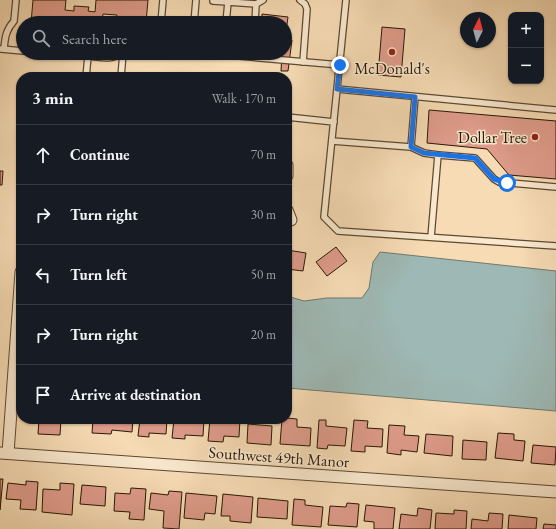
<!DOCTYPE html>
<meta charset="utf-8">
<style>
:root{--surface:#171b24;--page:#20242c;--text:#f1f3f6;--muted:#9ea1a6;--line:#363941}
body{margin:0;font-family:"EB Garamond",serif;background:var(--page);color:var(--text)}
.controls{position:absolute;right:12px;top:12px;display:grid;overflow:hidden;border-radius:8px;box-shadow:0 1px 3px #0004}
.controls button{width:36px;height:36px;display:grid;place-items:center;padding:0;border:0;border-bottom:1px solid var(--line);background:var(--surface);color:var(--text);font:20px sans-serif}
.compass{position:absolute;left:460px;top:12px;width:36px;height:36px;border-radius:50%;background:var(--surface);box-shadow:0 1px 3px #0004;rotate:6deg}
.stop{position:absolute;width:12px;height:12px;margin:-9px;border:3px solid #1a73e8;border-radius:50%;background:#fff}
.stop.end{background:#1a73e8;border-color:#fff;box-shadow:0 1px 4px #0008}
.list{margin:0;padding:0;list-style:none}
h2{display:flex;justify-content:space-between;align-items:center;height:52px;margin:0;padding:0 16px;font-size:17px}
h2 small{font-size:13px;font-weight:400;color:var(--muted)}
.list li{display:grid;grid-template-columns:26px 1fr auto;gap:12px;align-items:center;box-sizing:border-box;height:60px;padding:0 16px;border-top:1px solid var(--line)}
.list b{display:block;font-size:15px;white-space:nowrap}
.list em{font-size:13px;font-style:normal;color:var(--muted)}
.icon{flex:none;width:22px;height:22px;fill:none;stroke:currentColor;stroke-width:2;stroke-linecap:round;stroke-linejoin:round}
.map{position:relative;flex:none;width:556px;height:529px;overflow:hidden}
.search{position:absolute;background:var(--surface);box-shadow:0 1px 3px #0004;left:16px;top:16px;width:276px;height:44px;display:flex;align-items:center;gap:10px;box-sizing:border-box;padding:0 14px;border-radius:22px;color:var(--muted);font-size:15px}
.panel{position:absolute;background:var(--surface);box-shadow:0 1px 3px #0004;left:16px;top:72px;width:276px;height:352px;border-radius:16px}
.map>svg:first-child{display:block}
.water{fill:#9eb9b5;stroke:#6f796e}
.building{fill:#df9c8b;stroke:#281804}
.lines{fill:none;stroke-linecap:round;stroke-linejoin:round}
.lane-casing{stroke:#5c4930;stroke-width:8}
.street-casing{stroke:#5c4930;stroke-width:13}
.lane{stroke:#f9e8ce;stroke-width:5.5}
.street{stroke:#f9e8ce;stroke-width:11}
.route{stroke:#1a73e8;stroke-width:5}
.poi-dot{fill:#8f2418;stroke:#f9e8ce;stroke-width:1.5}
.labels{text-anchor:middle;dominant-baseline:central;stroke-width:3;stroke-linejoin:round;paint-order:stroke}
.poi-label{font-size:16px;fill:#281804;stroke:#f9e8ce}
.street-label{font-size:16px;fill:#281804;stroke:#f9e8ce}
</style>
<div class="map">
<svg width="556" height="529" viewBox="0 0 556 529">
<rect width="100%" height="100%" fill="#f6dbb4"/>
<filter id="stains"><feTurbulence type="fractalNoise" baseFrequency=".005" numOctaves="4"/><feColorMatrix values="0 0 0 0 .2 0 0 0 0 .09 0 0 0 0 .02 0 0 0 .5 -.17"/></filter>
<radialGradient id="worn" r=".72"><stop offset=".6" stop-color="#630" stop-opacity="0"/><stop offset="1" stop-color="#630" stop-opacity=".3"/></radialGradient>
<!-- water -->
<polygon class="water" points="380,252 556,271 556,411 287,388 287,296 304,301 327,298 362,298 369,288 373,262"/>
<!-- building -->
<g class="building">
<polygon points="33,0 66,0 65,10 74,11 74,6 89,7 88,11 95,12 96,0 148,0 146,23 116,23 117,15 103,14 102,23 31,23"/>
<polygon points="262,14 288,17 285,39 292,40 288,71 281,71 282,53 285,53 285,23 262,23"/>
<polygon points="382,27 405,29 401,77 378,75"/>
<polygon points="429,110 556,121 556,179 509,175 487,149 427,143"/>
<polygon points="0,171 3,171 2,185 0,185"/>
<polygon points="336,247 347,261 327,276 316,262"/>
<polygon points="287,250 306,253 303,271 287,269"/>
<polygon points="287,418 297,419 297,427 311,428 310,446 280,444 282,419"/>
<polygon points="39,419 61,419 60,435 38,434"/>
<polygon points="98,419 133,419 132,432 112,430 111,434 92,433 93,420 98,421"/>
<polygon points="140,419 167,419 166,434 149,433 149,437 138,436"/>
<polygon points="174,419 204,420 203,436 185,435 185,439 172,438"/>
<polygon points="210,419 240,419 239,437 224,436 223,442 208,441"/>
<polygon points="319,420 326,420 326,426 347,428 345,446 328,445 327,449 317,448"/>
<polygon points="354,420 368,421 367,428 383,429 382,447 365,446 365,452 351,451"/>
<polygon points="248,424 272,426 271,445 247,443"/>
<polygon points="389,425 405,426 404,435 419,436 417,452 401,450 401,455 387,453"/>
<polygon points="498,433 514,434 514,440 525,441 523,461 495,458"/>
<polygon points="426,434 453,436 452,456 424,453"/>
<polygon points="463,440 487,442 486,460 462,459"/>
<polygon points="533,445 556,447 555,465 531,463"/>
<polygon points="0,479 3,479 0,510"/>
<polygon points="26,481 38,482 36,510 20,509 21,500 6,499 8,483 26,485"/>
<polygon points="60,483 74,484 72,515 42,512 43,489 60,490"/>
<polygon points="82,485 106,487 105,506 80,504"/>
<polygon points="131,488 146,489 144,520 129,519 130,512 114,511 115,493 130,494"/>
<polygon points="169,491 182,492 179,529 163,528 164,511 149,509 151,493 168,495"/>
<polygon points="186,493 217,496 215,514 205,513 204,520 184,518"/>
<polygon points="223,494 253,497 251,523 230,521 230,516 221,516"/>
<polygon points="258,498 288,501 287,519 257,517"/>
<polygon points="294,499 305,500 305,505 323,507 321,527 292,525"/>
<polygon points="347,503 359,504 357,527 328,525 330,506 346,507"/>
<polygon points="366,505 395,508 393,529 374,529 374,522 364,521"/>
<polygon points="418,508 432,510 430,529 399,529 401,514 417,516"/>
<polygon points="454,510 467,511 466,529 435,529 436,513 454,514"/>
<polygon points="489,513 503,514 502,529 471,529 472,519 488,521"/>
<polygon points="509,515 537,518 536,529 508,529"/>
<polygon points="544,524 556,525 556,529 543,529"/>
</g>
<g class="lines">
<!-- lane casing -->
<g class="lane-casing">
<g id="lane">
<polyline points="300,0 305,4 307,9 303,62"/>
<polyline points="346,0 324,217 338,231 556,246"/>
<polyline points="213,1 228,2"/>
<polyline points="161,23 163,0"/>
<polyline points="194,23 196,0"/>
<polyline points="226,23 228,2 256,4 263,0"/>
<polyline points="255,23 256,4"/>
<polyline points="1,49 23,51"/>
<path d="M4,49C5,37 6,30 14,21L16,0"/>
<polyline points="48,53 88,56"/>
<polyline points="204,53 340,65"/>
<path d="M86,77L88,56C99,57 112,61 121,53"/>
<polyline points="121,77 123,53"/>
<polyline points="337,89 556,110"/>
<polyline points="287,117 334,122"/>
<polyline points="332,141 411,147 415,97"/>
<polyline points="411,147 424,153 438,155 431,237"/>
<polyline points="438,155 475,158 494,179 499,182 556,187"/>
</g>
</g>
<!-- street casing -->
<g class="street-casing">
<g id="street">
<polyline points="287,165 287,176"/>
<polyline points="287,210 291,220"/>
<polyline points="0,453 556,492"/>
<polyline points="8,453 21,272"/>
</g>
</g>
<!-- lane -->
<use href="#lane" class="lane"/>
<!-- street -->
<use href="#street" class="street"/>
</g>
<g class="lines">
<!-- route -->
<polyline class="route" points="340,65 337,89 415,97 411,147 424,153 475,158 494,179 507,183"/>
</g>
<!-- markers -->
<g class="poi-dot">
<circle cx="392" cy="52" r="4"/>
<circle cx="535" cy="137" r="4"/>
</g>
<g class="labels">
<!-- poi labels -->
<g class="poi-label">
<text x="392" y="68">McDonald's</text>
<text x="527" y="137" text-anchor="end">Dollar Tree</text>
</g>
<!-- street labels -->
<g class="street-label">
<text transform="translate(279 457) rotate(4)">Southwest 49th Manor</text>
</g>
</g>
<rect width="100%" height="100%" filter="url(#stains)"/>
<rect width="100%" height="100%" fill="url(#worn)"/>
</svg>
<div class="controls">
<button>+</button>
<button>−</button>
</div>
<svg class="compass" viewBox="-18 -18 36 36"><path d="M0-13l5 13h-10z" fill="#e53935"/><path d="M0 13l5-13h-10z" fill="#9ea1a6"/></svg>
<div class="stop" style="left:507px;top:183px"></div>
<div class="stop end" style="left:340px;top:65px"></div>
<div class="search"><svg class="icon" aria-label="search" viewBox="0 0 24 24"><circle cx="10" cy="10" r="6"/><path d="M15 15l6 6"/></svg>Search here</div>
<section class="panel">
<h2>3 min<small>Walk · 170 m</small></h2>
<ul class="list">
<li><svg class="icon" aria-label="ahead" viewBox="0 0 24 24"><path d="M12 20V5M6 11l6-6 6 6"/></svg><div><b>Continue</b></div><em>70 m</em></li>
<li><svg class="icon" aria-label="right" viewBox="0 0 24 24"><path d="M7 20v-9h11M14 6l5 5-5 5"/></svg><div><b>Turn right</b></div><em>30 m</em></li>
<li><svg class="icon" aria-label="left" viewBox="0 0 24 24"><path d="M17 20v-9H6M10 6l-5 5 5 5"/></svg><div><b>Turn left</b></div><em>50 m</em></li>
<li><svg class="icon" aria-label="right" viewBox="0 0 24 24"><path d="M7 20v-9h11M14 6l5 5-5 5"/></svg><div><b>Turn right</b></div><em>20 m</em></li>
<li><svg class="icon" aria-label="arrive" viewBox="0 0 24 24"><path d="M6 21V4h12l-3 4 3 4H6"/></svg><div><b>Arrive at destination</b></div></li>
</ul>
</section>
</div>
